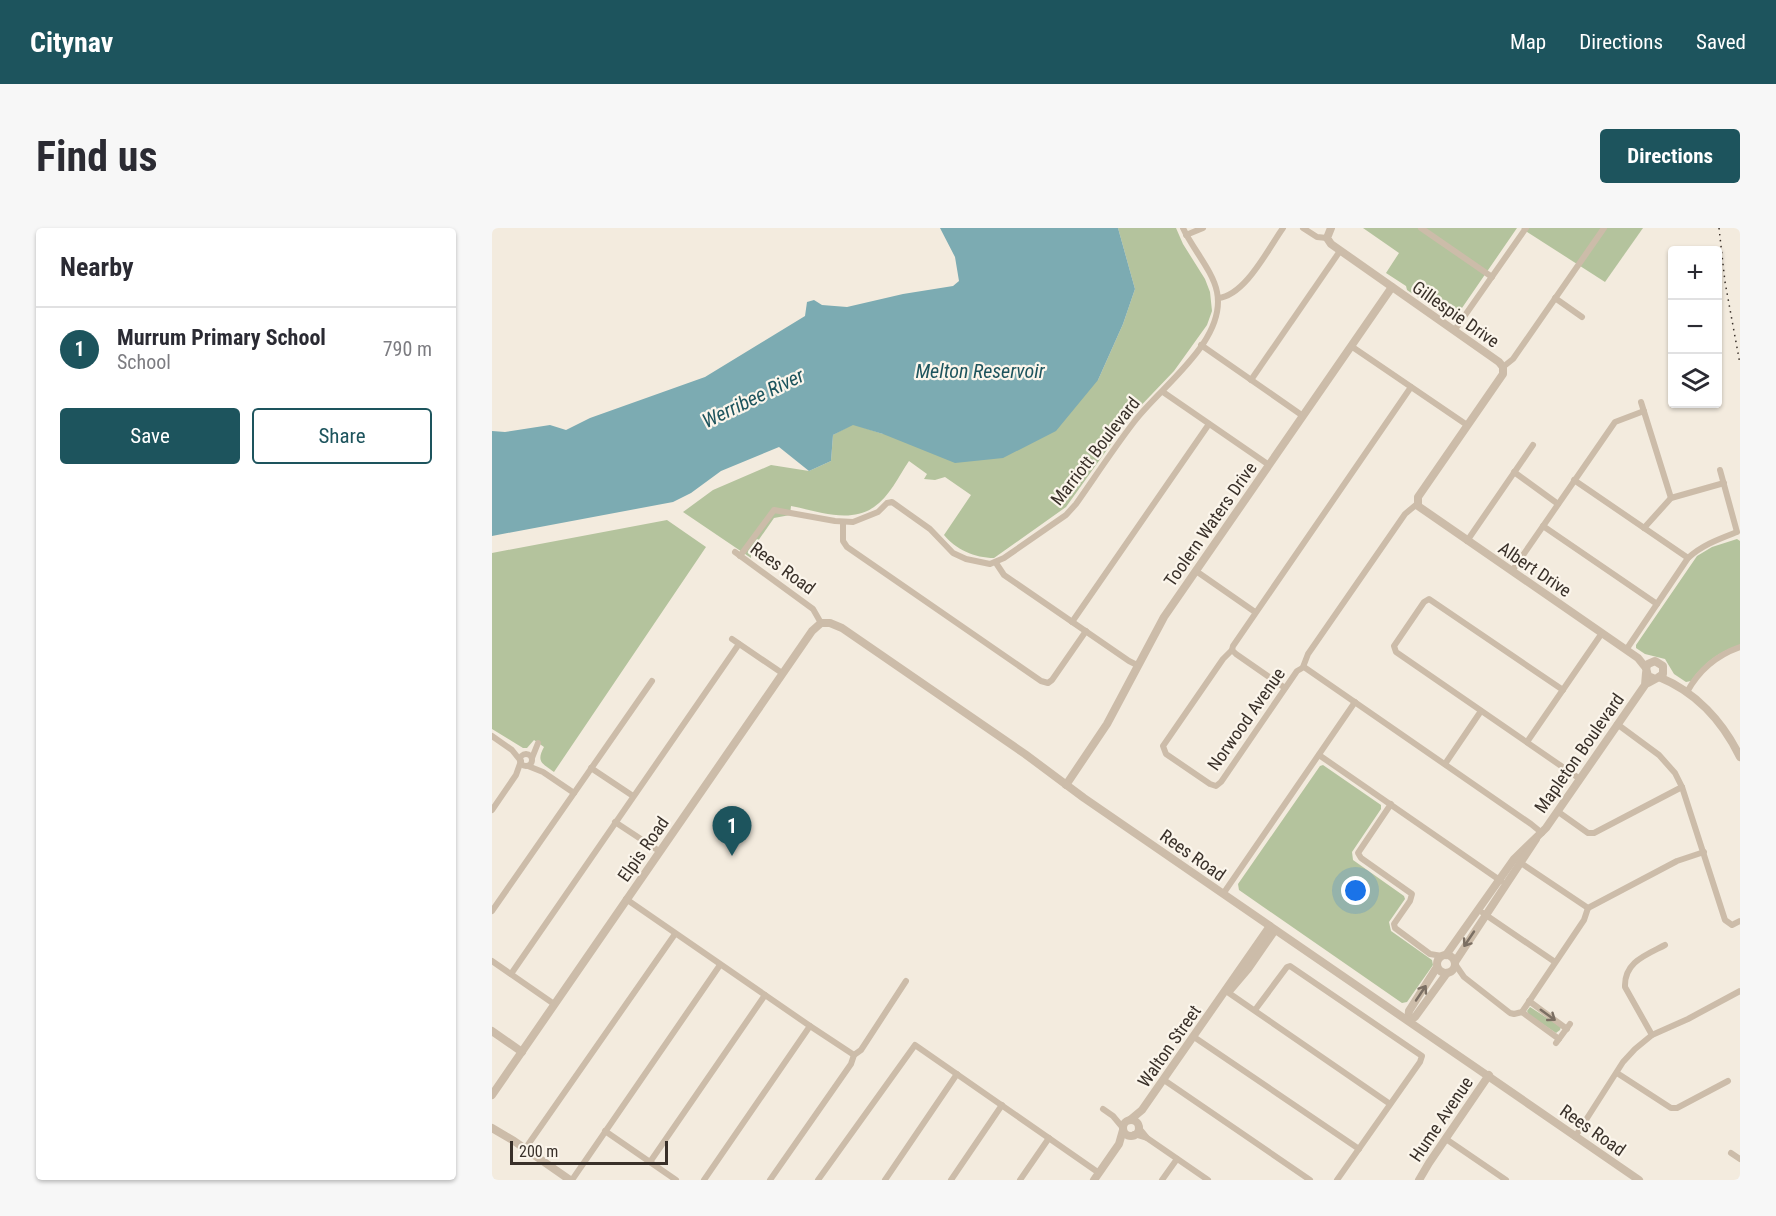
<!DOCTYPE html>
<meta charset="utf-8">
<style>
:root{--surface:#fff;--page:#f7f7f7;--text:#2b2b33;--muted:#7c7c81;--line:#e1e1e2;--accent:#1d545d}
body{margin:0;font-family:"Roboto Condensed",sans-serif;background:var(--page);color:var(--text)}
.controls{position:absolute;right:18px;top:18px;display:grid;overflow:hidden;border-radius:6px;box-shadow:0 2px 4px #0004}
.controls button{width:54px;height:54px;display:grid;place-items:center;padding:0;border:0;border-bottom:2px solid var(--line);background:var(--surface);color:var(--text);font:30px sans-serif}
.scale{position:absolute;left:18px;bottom:15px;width:158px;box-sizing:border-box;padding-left:6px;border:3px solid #393029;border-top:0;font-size:16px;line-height:21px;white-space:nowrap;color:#393029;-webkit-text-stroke:4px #fbf5eb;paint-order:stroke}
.you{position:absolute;left:864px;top:663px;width:21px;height:21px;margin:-15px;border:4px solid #fff;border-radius:50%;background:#1a73e8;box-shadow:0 0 0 9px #1a73e833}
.badge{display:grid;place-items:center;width:39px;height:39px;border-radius:50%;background:var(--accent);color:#fff;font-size:20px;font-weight:700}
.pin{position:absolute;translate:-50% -50px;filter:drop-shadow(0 2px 3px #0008)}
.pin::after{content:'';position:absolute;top:32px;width:21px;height:18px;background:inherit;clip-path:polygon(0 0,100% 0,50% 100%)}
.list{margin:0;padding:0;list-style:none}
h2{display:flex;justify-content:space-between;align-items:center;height:78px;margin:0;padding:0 24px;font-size:26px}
h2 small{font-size:20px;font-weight:400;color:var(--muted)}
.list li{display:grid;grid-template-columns:39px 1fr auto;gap:18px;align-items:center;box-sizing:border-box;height:84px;padding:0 24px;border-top:2px solid var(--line)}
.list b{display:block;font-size:22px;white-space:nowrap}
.list p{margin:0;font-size:20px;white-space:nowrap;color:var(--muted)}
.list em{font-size:20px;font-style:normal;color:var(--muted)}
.actions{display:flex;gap:12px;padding:18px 24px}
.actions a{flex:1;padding:14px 0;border:2px solid var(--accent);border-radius:6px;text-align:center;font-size:21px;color:var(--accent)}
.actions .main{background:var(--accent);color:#fff}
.icon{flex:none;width:33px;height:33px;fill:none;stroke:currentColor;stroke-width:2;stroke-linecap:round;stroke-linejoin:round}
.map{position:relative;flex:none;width:1248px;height:952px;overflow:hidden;border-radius:6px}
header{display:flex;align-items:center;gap:36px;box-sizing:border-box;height:84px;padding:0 30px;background:var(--accent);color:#fff}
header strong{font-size:28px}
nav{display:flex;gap:33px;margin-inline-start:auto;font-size:21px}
.intro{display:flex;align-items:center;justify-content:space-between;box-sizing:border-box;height:144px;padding:0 36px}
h1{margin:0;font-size:42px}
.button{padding:15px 27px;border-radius:6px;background:var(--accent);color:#fff;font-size:21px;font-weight:700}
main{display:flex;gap:36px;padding:0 36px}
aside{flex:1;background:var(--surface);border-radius:6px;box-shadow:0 2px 4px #0004}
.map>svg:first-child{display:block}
.green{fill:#b4c39d}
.water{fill:#7cabb2}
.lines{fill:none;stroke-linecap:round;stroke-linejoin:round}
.minor{stroke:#ccbca9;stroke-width:6}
.tertiary{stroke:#ccbca9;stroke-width:8}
.rail{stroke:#393029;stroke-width:1.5;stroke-dasharray:1.5 4.5;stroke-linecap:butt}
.oneway{stroke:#7b6f63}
.labels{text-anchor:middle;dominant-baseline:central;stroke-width:4.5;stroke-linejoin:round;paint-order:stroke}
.street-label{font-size:18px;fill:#393029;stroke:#fbf5eb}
.water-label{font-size:20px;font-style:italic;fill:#1d545d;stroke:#fbf5eb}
</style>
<header>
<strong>Citynav</strong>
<nav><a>Map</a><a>Directions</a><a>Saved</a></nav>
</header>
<div class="intro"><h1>Find us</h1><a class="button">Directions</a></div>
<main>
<aside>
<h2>Nearby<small></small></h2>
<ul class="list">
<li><span class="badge">1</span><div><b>Murrum Primary School</b><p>School</p></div><em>790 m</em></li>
</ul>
<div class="actions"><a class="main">Save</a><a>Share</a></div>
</aside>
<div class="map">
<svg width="1248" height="952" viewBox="0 0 1248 952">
<rect width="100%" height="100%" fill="#f3ebde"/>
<!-- green -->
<g class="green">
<path d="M626,0H684L691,16L713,51L718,64L720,83L715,97L682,143L639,188L574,279L502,330C483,330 463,321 452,307L479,267L453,249L443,252L432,251L435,246L417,233C407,248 397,269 382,279C358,296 325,283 299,278L298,287L282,290L259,323V330L191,284L221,262L279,237L317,243L339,233L341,207L361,196L391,206L606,152L631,96L643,61Z"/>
<polygon points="871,0 1025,0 961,93 915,62 914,58 894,45 907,25"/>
<polygon points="1029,0 1151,0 1113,54"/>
<path d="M175,292L214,319L62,544C50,535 44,534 52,519L42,512L35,520H31L0,501V325Z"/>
<path d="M1245,311L1248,313V417C1226,424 1212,435 1199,453L1194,454L1182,446L1173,431L1153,426L1144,420V417L1205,328L1220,319Z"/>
<polygon points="831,537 889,577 889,581 860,624 861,632 912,668 913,671 897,694 899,703 940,732 941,737 915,774 910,775 747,662 746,656 828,538"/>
<polygon points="1038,779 1069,799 1068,802 1064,805 1037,787 1035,783"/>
</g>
<!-- water -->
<polygon class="water" points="448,0 626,0 643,61 631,96 606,152 564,203 511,230 463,235 391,206 361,197 341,207 339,233 317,243 287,219 229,243 199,265 181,274 0,308 0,203 13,204 58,197 74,202 98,190 213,149 313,88 315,74 322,72 330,77 355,79 411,66 461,58 467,53 463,29"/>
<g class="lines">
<!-- minor -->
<g class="minor">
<polyline points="811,0 825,9 835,10"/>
<polyline points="929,0 1000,49"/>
<polyline points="694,7 711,0"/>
<path d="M726,70C753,68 776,21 791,0"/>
<polyline points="1063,70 1090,89"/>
<polyline points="962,103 1034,0"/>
<polyline points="709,117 811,188"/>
<polyline points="859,118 975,197"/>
<polyline points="1011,139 1021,131 1112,0"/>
<polyline points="759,152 848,23"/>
<polyline points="671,164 777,237"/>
<polyline points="1149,174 1179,270"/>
<polyline points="1022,244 1066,276"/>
<polyline points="1082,252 1196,330"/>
<polyline points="351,294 351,313 355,319 549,453 556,455 560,452 594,403"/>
<polyline points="1051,298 1165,376"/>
<polyline points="1152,300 1179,270 1232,255"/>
<polyline points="975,313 1041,217"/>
<polyline points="243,324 321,381 329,395"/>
<path d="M248,328L282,282L343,293L361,294L386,284L395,275L400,274L438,301L461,325L474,331L498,336L512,330L574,287L584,276C603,249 622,220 642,194C668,159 735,113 725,64C721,43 700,20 691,0"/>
<polyline points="504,335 512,347 637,433 645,437"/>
<polyline points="704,343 763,384"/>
<polyline points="1020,343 1123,194 1152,183"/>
<polyline points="580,394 717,196"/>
<polyline points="240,411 290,445"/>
<polyline points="740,422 731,431 671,518 674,526 718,556 724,558 729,554 805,443 812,439 1039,596 1050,605"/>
<path d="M1134,422L1196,330C1210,317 1227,311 1245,304L1228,242"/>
<polyline points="811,439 816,426 913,286 925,276"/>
<polyline points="793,460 744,426 740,422 741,418 919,159"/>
<polyline points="1071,462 937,371 932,374 902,418 904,424 1088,551"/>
<path d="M1195,464C1207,442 1225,427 1248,419"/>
<polyline points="1125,496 1167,527 1183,545 1190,559 1233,692 1240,697 1248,693"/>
<polyline points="0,508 20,522 28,532"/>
<polyline points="1035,514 1110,405"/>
<circle cx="34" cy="532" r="6"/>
<polyline points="827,527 1009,653"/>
<polyline points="40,530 46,515"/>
<polyline points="953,536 989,483"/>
<polyline points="36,538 51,544 82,565"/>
<polyline points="99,540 141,568"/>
<polyline points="899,576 866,625 869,630 920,666 918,673 902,696 903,700 938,726 950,728"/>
<polyline points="0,582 24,547 29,533"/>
<polyline points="1065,583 1096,605 1102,605 1190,559"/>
<polyline points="123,594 167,623"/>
<polyline points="1029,635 1096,680 1185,633 1212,624"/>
<polyline points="731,666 863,474"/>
<polyline points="134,671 318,798 362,827"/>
<polyline points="0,683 160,453"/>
<polyline points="991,685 1063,734"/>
<polyline points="0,733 62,776"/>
<polyline points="963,736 972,749 1018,785 1022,786 1030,784 1092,692 1096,680"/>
<polyline points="19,746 247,416"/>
<polyline points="734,763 898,876"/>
<polyline points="1037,773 1075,801"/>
<polyline points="763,782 795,739 798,738 930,828 928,834 845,952"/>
<polyline points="1030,784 1067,811"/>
<path d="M1160,807L1133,759C1132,734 1154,727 1173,717"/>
<polyline points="702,809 867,921"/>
<polyline points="1064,815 1078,796"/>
<polyline points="1125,845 1179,880 1185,880 1236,853"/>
<polyline points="672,852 818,952"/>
<polyline points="611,881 621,888 631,900"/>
<polyline points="646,899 655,910 716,952"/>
<polyline points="113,903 184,952"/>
<polyline points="642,906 655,910"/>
<polyline points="1083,909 1131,834 1143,821 1160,807 1196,791 1248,763"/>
<polyline points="954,911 1014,952"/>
<polyline points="33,921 183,706"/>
<polyline points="1239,925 1248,931"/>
<polyline points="158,934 273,767"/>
<polyline points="80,952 228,737"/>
<polyline points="212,952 318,798"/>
<polyline points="278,952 359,836 362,827 369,822 414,753"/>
<polyline points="326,952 423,817 607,945"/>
<polyline points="393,952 465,846"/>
<polyline points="459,952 510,877"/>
<polyline points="528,952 557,910"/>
<polyline points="670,952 685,931"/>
</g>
<!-- tertiary -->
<g class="tertiary">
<polyline points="839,0 835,10 839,16 1007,134 1011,139 1011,146 926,269 926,278 1146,430 1154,440"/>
<path d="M1167,449C1204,464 1231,494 1248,529"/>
<polyline points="1156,455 1167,449 1171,446 1171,438 1163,433 1156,436 1154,440 1156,448 1163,451"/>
<polyline points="574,557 615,496 672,389 900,59"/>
<circle cx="954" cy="736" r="9"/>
<polyline points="954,727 1022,631 1054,600 1153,457 1154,445"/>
<polyline points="963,734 1044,611"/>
<polyline points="739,761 756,741 783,702"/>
<polyline points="916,792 917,783 945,739"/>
<polyline points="916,792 923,789 955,745"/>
<polyline points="0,803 30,824"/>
<polyline points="0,867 320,403 329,395 338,395 350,400 533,526 592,570 1147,952"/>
<polyline points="638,892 650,882 778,698"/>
<circle cx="639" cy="900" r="8"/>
<polyline points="0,900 22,913 78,952"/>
<polyline points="602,952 627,916 631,902"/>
<polyline points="927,952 937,935 997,847"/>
</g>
<!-- rail -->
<polyline class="rail" points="1227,0 1233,54 1248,136"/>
</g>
<!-- one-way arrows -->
<defs><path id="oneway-shaft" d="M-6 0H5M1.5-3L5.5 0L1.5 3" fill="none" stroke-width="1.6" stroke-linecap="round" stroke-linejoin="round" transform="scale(1.5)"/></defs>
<g class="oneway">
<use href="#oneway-shaft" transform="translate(977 711) rotate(124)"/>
<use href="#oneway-shaft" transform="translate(929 765) rotate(-56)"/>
<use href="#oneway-shaft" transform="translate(1056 787) rotate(36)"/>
</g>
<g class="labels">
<!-- street labels -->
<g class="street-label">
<text transform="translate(964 86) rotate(35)">Gillespie Drive</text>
<text transform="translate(603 223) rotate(-52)">Marriott Boulevard</text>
<text transform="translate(718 296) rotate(-55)">Toolern Waters Drive</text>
<text transform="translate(291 340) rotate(36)">Rees Road</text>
<text transform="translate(1043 341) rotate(34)">Albert Drive</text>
<text transform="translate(754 491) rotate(-55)">Norwood Avenue</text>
<text transform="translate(1087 525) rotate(-55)">Mapleton Boulevard</text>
<text transform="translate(151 621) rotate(-55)">Elpis Road</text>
<text transform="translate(701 627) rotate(35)">Rees Road</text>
<text transform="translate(677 818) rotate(-55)">Walton Street</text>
<text transform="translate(949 891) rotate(-56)">Hume Avenue</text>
<text transform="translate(1101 902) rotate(35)">Rees Road</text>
</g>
<!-- water labels -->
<g class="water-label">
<text x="488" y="143">Melton Reservoir</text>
<text transform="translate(261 170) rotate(-26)">Werribee River</text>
</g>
</g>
</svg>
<div class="controls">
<button>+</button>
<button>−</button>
<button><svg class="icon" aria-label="layers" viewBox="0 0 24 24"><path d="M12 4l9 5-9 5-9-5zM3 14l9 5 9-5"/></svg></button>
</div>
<div class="scale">200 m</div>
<div class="you"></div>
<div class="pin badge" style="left:240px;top:628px">1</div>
</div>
</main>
